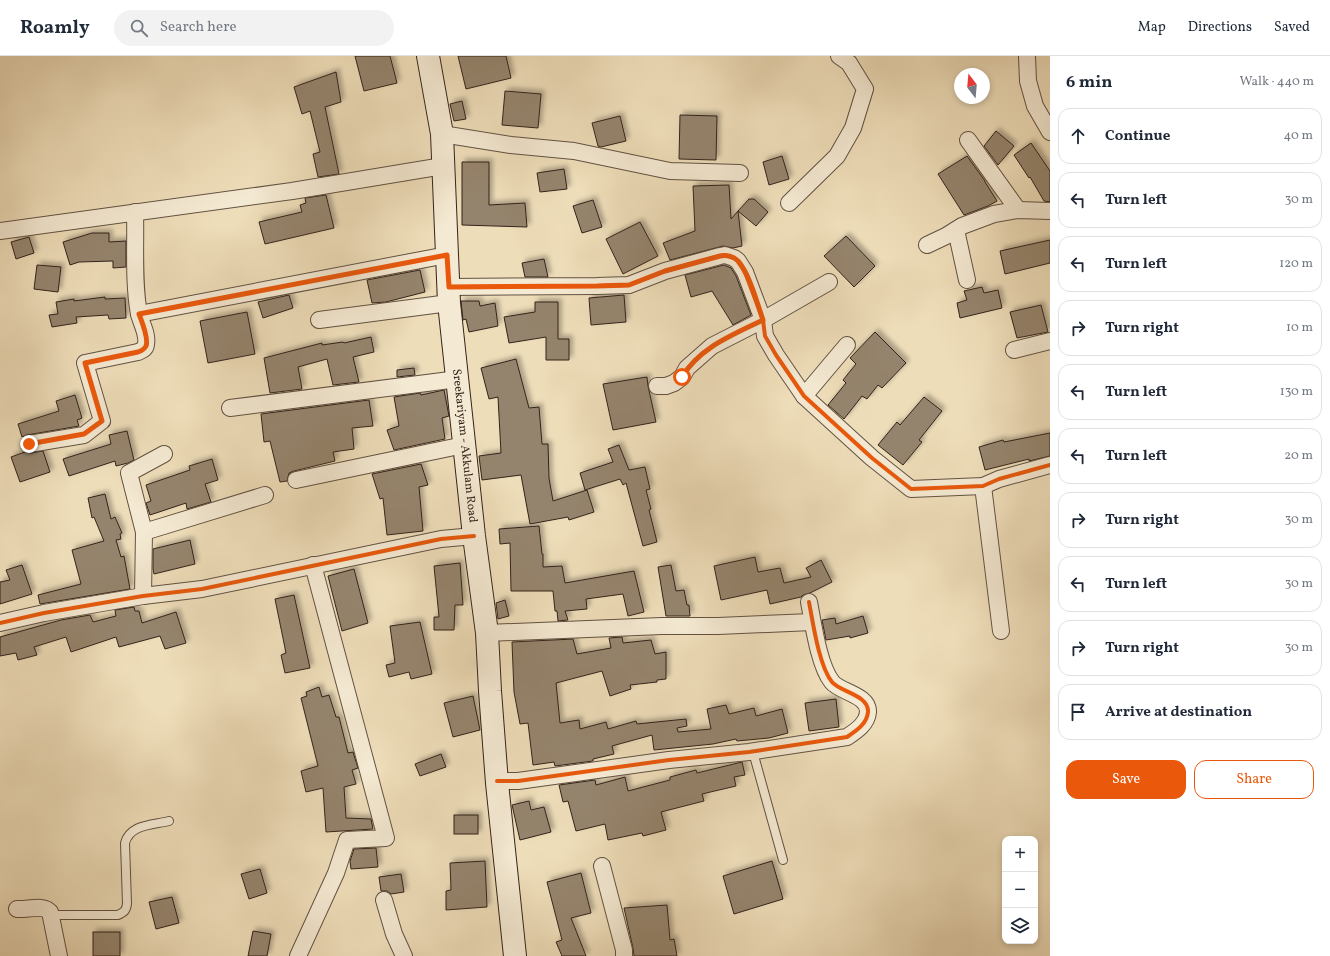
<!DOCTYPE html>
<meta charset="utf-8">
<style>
:root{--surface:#fff;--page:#f2f2f3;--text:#1f2937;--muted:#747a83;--line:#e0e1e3;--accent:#ea580c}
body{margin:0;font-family:Vollkorn,serif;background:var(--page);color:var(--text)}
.controls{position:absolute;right:12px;bottom:12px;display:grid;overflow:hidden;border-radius:8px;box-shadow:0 2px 6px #0003}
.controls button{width:36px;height:36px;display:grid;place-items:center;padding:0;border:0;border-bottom:1px solid var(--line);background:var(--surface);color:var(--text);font:20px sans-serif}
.compass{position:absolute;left:954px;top:12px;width:36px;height:36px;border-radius:50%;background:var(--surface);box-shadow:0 2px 6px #0003;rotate:344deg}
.stop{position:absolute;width:12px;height:12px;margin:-9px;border:3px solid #ea580c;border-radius:50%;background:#fff}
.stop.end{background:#ea580c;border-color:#fff;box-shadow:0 1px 4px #0008}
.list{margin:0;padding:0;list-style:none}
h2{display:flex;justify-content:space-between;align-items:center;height:52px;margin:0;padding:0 16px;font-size:17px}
h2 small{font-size:13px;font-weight:400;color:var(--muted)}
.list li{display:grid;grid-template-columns:26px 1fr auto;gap:12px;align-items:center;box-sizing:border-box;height:56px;margin:0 8px 8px;padding:0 8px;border:1px solid var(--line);border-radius:12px}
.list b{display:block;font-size:15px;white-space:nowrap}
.list em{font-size:13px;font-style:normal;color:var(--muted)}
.actions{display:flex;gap:8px;padding:12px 16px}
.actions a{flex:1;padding:9px 0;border:1px solid var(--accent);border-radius:12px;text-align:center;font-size:14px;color:var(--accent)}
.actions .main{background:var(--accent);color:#fff}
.icon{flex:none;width:22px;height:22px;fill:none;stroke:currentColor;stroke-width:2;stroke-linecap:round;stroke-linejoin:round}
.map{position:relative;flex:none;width:1050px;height:900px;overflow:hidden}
header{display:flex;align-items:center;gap:24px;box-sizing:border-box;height:56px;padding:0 20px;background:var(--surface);border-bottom:1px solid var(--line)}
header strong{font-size:19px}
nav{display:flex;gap:22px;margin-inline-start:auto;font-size:14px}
.search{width:280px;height:36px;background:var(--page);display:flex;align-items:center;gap:10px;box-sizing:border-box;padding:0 14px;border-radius:22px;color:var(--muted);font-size:15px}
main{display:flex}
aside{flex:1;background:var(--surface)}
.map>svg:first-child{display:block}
.building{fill:#95846d;stroke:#34231b;filter:url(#shadow)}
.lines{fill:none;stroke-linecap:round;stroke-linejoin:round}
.lane-casing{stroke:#625242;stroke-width:10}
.street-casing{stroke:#625242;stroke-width:18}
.secondary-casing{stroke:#34231b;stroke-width:24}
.lane{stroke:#f4e9d2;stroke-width:8}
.street{stroke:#f4e9d2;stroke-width:16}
.secondary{stroke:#f4e9d2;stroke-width:22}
.cycleway-casing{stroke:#f4e9d2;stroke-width:6}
.cycleway{stroke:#e8590c;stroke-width:4}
.route{stroke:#ea580c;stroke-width:5}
.labels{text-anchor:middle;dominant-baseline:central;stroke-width:3;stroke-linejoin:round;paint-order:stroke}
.street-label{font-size:12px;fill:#34231b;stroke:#f4e9d2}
</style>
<header>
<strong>Roamly</strong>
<div class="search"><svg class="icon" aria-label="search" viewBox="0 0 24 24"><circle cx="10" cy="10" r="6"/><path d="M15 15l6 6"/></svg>Search here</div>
<nav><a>Map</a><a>Directions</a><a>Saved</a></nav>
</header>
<main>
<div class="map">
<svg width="1050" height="900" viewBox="0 0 1050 900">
<defs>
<filter id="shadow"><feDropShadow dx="3.5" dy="-3.5" stdDeviation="2" flood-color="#0004"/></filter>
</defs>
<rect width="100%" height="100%" fill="#eeddb9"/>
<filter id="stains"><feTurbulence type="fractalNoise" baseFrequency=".005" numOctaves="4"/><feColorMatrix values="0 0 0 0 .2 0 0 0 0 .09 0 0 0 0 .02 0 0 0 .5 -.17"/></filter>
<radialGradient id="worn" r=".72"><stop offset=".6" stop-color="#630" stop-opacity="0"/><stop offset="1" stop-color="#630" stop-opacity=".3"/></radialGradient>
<!-- building -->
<g class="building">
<polygon points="355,0 390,0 397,27 364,35"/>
<polygon points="458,0 506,0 511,22 466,33"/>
<polygon points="336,16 341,46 325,51 339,118 318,121 313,98 320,96 310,55 302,58 294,31"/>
<polygon points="505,35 541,38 538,72 502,69"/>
<polygon points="462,45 466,63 454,65 450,48"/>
<polygon points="680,59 717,60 716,104 679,103"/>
<polygon points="620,60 626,85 601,91 598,90 592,67"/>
<polygon points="996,75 1014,90 998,109 984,90"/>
<polygon points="1031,87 1050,115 1050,146 1044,145 1030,121 1029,122 1014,99"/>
<polygon points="782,100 789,123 769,129 763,106"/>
<polygon points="967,100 985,125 985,126 997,145 988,150 964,159 938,118"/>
<polygon points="462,106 489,106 489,149 525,147 527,171 462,169"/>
<polygon points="564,113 567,133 540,136 537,117"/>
<polygon points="729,129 731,163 738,155 742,190 733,192 723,190 670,204 663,187 695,175 693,130"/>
<polygon points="326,139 334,172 265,188 259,166 302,156 300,149 306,147 305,142"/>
<polygon points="749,143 754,143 768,156 756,170 738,155"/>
<polygon points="593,144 602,171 582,177 573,150"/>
<polygon points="640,166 658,200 623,218 606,183"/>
<polygon points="92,177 109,177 109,186 126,185 126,211 113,212 113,205 79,206 70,209 63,186"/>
<polygon points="846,180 875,210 854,231 824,200"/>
<polygon points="29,181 34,197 16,203 11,186"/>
<polygon points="1050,184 1050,207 1005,218 1000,195"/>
<polygon points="544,203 548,221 525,221 522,207"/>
<polygon points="37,209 61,211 58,236 34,233"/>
<polygon points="724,209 731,212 736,220 751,259 733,269 712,235 691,241 685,219"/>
<polygon points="420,214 425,236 386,246 372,247 367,224"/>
<polygon points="982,231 984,237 998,234 1002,252 960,262 957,247 967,244 964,235"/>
<polygon points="289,239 293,252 263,262 258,246"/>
<polygon points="624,239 626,266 591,269 589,242"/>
<polygon points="105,241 105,243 125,242 126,262 109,263 108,259 76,261 77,267 52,271 49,259 58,258 56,246 74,243 74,245"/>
<polygon points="461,245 479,245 480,250 495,247 498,270 469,276 466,263 463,264"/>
<polygon points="535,246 558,246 558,283 569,283 569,304 546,304 546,281 509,287 504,261 535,256"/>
<polygon points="1041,249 1048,276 1017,282 1010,256"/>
<polygon points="247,256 255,298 208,307 200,265"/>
<polygon points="875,276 906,307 882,332 878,329 867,343 862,340 844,363 828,349 846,327 843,324 856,308 850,302"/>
<polygon points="371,281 374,296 353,301 359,326 333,329 327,303 298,311 302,333 270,337 264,302 322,287 322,289 343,286 344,287"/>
<polygon points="516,303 529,352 539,351 542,388 548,388 549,422 553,445 587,434 594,456 569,464 568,461 530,468 521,419 482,424 479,400 501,397 498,341 489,343 481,312"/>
<polygon points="414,312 415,319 397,321 397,314"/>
<polygon points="647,321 648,330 656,366 613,374 603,328"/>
<polygon points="444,334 449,360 442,362 445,383 394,394 387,374 399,370 394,341 420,337 421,339"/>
<polygon points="75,339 82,362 77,364 79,370 27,379 22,381 18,368 59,355 56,345"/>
<polygon points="924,341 942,355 919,384 922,386 903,409 878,389 897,366 900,369"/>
<polygon points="369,344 373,370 352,372 354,393 333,396 335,405 294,415 289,417 287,425 280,426 270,385 264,386 261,358"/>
<polygon points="127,375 134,404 128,407 116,410 115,405 69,420 63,403 111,388 109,379"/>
<polygon points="1050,377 1050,400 1029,405 1029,403 985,414 979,391 1003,384 1004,386"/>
<polygon points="619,389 629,414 645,411 650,433 646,434 651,453 649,454 657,486 643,490 626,427 623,429 620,423 585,434 580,417 613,406 608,393"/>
<polygon points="43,395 50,416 20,426 11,401 25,396 31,397"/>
<polygon points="212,403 218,424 205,428 211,446 187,453 186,447 150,459 146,447 151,445 146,429 190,414 189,410"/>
<polygon points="421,408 428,429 419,431 423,475 387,479 383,442 380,443 372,418"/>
<polygon points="105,438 111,463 115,461 122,477 120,478 121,483 116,484 121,501 124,500 130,533 40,548 38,539 81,528 72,494 104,485 94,461 92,462 88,442"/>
<polygon points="539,470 542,498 543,498 543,511 562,510 565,527 634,515 644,556 628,560 623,538 586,543 587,553 565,555 568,564 558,565 557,555 555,555 553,535 511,535 510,487 500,488 499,473"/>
<polygon points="190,484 195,508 154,518 153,513 153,493"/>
<polygon points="755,501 758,516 780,512 784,527 811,521 806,512 821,504 832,526 810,537 803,539 801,541 770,548 767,534 721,544 714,510"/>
<polygon points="460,507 463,549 455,549 454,574 434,574 434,561 439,561 434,510"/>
<polygon points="22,509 32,538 0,548 0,526 10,524 6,514"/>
<polygon points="671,509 676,535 684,534 687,549 689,549 690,560 666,560 658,511"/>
<polygon points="354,513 368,567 342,575 328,520"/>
<polygon points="294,539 310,612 285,617 281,599 286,597 275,543"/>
<polygon points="505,544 509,560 498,563 496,547"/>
<polygon points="134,551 135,555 139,555 142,567 176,556 186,587 165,593 160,580 119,591 116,581 71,596 66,581 34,591 37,599 18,604 16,597 0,600 0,581 61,564 90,559 93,566 116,560 115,554"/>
<polygon points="863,560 868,577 850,582 850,580 826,584 822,564 835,562 836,568"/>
<polygon points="420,566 432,618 411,623 409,616 389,621 386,609 395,607 390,570"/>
<polygon points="622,581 623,587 651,584 655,598 666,596 666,623 657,624 657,626 630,629 631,633 610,640 602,615 556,627 560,667 579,664 580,673 606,666 608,673 636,665 637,668 686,663 687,670 677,672 678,676 711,673 707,653 726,649 729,658 754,652 756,660 782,653 788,677 769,682 737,685 736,683 713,688 654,694 652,679 612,690 614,698 593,703 593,705 555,710 554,706 533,709 528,667 520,668 514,636 512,586 573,583 577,598 611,592 609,582"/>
<polygon points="319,631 322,641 329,639 336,661 339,661 348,697 353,696 358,712 352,714 356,728 344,731 346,762 371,763 373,773 326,776 323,732 306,736 301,715 318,710 301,642 307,640 306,636"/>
<polygon points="473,640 480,674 453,681 444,647"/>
<polygon points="836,643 839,671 809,675 805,647"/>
<polygon points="441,698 446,711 420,720 415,708"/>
<polygon points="742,706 745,719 734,721 736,730 702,738 704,745 661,756 666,774 643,780 642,777 608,784 605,768 576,775 568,745 563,746 559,729 595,724 596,729 625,721 628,735 670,724 670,721 696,714 697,717"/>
<polygon points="529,745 531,754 544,751 551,776 520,784 512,749"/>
<rect x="454" y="759" width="24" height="19"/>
<polygon points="376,792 378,811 351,813 350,805 354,793"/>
<polygon points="485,805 487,851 446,854 446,835 451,834 450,807"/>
<polygon points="772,805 783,843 734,858 723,820"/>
<polygon points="260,813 267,837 249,843 241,818"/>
<polygon points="581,817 591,857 571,862 586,900 562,900 556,886 562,884 547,826"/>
<polygon points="401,818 404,836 391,838 387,835 381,835 379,821"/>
<polygon points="172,841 179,867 156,873 149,846"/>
<polygon points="667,849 670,884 674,883 677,900 634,900 633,892 624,852"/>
<polygon points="253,875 271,878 267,900 248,900"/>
<rect x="93" y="876" width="27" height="24"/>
</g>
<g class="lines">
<!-- lane casing -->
<g class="lane-casing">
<g id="lane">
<polyline points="753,696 783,804"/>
<path d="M51,859H118C124,856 126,855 127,848L125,787C130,768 153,769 169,765"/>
</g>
</g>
<!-- street casing -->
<g class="street-casing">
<g id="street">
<polyline points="1027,0 1028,25 1035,50 1050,76"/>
<polyline points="442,78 511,89 574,95 670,115 740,117"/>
<polyline points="968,84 1018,154"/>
<polyline points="789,147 837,100 853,72 865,33 849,7 839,0"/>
<polyline points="956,174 967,224"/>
<polyline points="0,175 292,135 443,110"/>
<polyline points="927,189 946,180 962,170 994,158 1018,154 1050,155"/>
<polyline points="449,231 597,230 629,229 665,215 720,200 725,199 734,202 738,205 745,216 763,264 765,280 776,299 804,340 872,402 911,433 983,430 999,423 1050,409"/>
<polyline points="139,258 447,199"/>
<polyline points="319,264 449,247"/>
<polyline points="1014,294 1050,285"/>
<polyline points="657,330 666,330 674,327 682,321 687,312 712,290 763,264 829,226"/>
<polyline points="804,340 847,289"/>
<polyline points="230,352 458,323"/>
<path d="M29,388L84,379L102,365L85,307L138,296C142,294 146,293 146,288C148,278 141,267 139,258C133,225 136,189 135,156"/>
<polyline points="296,424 464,389"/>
<polyline points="983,430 1001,575"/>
<polyline points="144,476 265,439"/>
<polyline points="143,540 144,476 129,417 164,398"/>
<polyline points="0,567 44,557 143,540 202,533 441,483 474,480"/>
<polyline points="487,577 662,570 718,570 812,566"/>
<path d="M497,725H518L669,704L749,696L847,681C856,675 867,668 868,656C869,639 840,636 832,626C819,610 813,567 809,546"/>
<polyline points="602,810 624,894 624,900"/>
<polyline points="384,844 394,878 404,900"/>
<path d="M17,853C27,854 43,848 50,856L59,900"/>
<polyline points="298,900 336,817 347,784 386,782 313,509"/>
</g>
</g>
<!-- secondary casing -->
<g class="secondary-casing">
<g id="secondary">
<path id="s1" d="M428,0L442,78L449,247L474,480L487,577L490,635L497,727L515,900"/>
</g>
</g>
<!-- lane -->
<use href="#lane" class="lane"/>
<!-- street -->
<use href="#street" class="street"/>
<!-- secondary -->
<use href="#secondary" class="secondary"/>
<!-- cycleway casing -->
<g class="cycleway-casing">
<g id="cycleway">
<polyline points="449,231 597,230 629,229 665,215 720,200 725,199 734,202 738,205 745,216 763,264 765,280 776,299 804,340 872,402 911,433 983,430 999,423 1050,409"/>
<polyline points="0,567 44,557 143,540 202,533 441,483 474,480"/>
<path d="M497,725H518L669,704L749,696L847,681C856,675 867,668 868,656C869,639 840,636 832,626C819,610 813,567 809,546"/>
</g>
</g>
<!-- cycleway -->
<use href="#cycleway" class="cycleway"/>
</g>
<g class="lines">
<!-- route -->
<path class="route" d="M29,388L84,378L102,365L85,307L138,296C141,295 144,294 146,290C149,283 142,266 139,258L447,199L449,231L597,230L629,229L665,215L720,200C726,199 733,200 738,205C750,219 757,247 763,264C733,279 700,291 682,321"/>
</g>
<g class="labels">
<!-- street labels -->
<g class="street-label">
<text stroke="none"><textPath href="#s1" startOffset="392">Sreekariyam - Akkulam Road</textPath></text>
</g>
</g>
<rect width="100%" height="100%" filter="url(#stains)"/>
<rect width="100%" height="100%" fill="url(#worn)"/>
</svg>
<div class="controls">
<button>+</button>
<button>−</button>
<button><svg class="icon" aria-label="layers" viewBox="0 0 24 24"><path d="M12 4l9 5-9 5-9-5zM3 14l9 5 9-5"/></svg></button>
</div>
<svg class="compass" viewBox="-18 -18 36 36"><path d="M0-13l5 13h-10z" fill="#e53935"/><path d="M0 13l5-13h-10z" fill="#747a83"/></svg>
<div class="stop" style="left:682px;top:321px"></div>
<div class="stop end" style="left:29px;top:388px"></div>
</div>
<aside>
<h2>6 min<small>Walk · 440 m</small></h2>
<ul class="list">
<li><svg class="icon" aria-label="ahead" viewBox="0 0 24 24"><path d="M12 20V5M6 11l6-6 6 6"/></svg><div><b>Continue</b></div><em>40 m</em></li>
<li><svg class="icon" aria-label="left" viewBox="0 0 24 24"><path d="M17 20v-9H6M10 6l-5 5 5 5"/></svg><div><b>Turn left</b></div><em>30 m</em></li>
<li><svg class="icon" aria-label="left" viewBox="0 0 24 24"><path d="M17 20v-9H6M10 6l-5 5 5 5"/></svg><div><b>Turn left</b></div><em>120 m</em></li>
<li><svg class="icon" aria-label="right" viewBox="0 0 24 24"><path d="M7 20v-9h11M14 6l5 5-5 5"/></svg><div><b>Turn right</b></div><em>10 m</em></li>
<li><svg class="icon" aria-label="left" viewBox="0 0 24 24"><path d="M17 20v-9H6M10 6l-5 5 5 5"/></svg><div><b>Turn left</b></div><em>130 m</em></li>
<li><svg class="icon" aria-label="left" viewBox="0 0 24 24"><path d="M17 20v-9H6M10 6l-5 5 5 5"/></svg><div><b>Turn left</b></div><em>20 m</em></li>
<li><svg class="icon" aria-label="right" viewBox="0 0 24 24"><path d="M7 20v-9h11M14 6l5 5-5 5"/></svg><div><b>Turn right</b></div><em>30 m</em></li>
<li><svg class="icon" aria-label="left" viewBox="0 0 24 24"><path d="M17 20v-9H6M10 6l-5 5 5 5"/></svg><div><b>Turn left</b></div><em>30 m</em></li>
<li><svg class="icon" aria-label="right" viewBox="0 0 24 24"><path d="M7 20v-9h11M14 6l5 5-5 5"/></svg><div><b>Turn right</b></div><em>30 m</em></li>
<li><svg class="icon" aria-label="arrive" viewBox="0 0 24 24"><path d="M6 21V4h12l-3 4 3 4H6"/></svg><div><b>Arrive at destination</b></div></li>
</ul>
<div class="actions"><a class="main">Save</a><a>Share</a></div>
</aside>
</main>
